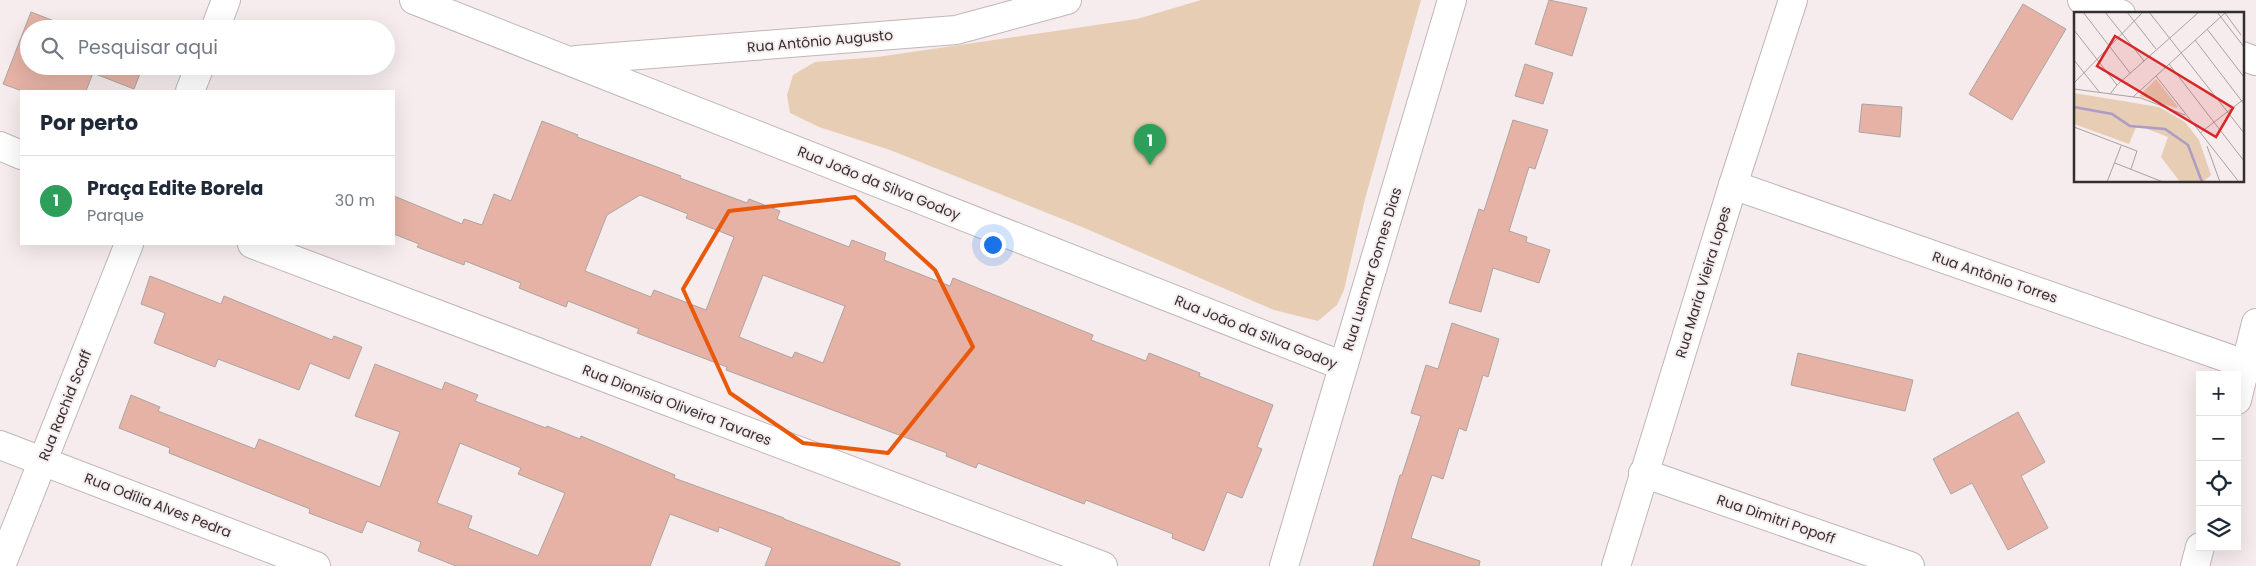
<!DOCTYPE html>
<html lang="pt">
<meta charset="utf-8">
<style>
:root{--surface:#fff;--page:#f2f2f3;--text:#1f2937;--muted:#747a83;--line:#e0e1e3;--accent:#b45309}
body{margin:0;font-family:Poppins,sans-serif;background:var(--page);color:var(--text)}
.controls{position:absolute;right:15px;bottom:15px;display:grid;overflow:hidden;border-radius:0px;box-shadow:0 5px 20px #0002}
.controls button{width:45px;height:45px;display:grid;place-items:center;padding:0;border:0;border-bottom:1px solid var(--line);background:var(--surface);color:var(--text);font:25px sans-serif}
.you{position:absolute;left:992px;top:244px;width:18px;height:18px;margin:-12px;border:4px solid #fff;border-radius:50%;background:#1a73e8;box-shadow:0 0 0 8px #1a73e833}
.badge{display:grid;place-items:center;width:32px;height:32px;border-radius:50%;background:var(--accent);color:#fff;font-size:16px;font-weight:700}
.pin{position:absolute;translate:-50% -41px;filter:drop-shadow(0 1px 2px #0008)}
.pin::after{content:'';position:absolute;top:26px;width:18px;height:15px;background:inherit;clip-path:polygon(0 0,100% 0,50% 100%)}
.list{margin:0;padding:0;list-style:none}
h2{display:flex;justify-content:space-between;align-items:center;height:65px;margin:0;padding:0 20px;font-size:21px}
h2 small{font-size:16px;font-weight:400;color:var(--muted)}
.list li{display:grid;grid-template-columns:32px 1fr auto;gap:15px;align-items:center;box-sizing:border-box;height:90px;padding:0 20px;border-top:1px solid var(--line)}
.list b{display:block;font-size:19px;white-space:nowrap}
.list p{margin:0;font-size:16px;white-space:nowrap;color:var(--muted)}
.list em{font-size:16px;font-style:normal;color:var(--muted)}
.icon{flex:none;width:28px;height:28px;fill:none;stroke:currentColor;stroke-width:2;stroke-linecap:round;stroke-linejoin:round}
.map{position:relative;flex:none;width:2256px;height:566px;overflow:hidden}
.search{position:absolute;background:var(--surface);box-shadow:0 5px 20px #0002;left:20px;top:20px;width:375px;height:55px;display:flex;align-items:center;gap:12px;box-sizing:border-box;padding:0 18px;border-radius:28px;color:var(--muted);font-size:19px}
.panel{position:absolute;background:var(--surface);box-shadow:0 5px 20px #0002;left:20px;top:90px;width:375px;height:155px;border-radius:0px}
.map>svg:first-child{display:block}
.green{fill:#e7cdb4}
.building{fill:#e5b2a5;stroke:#ada4a1;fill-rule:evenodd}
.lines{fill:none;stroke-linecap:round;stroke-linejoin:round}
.street-casing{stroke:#c0b6b8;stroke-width:30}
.street{stroke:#fff;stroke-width:28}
.marked{fill:none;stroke:#e8590c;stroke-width:4;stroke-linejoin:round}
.labels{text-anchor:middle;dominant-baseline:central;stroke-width:4;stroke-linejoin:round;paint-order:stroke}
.street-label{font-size:14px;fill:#332f2f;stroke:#f6ecee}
.inset-river{fill:none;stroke:#ac9cc6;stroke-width:2.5}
.inset-road{fill:none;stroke:#a8a0a2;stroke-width:1}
.view{fill:#d62828;fill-opacity:0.15;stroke:#d62828;stroke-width:2.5}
.inset-edge{fill:none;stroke:#332f2f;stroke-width:2.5}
</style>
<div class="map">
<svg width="2256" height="566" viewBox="0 0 2256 566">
<rect width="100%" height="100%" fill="#f6ecee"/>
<!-- green -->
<polygon class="green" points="1201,0 1421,0 1365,199 1344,290 1337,305 1318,321 1274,310 1082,227 890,150 819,127 790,113 787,95 793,75 815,62 877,57 1137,19"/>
<!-- building -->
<g class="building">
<polygon points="1549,0 1587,8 1572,56 1535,44"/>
<polygon points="2023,4 2066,29 2012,120 1969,94"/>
<polygon points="31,12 75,29 29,29 29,66 143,66 134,89 93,73 86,91 22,91 3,84"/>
<polygon points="1525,64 1553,73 1543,104 1515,96"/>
<polygon points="1862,104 1902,107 1900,137 1859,132"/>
<polygon points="1513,120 1548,130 1535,169 1529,167 1509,231 1527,237 1526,242 1550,250 1539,283 1493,268 1481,312 1449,303 1479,209 1484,211"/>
<path d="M542,121L578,135L577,137L681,176L680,178L747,203L749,199L780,211L777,219L849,247L852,240L886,253L884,260L950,286L953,278L1093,335L1091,340L1146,361L1149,353L1200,373L1199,376L1273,405L1257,447L1262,449L1242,498L1227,492L1204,551L1172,538L1173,534L1086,500L1084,504L978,463L976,468L946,456L947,453L726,370L727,367L637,333L639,329L568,301L566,307L519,288L521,283L465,261L464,265L417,247L419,244L394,234V196L462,224L464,219L482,225L494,194L511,201ZM640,195L688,214L686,218L734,237L706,310L654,290L651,297L585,271L607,215ZM763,275L845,306L823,363L795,352L792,358L739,337Z"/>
<polygon points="150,276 221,304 224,296 332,340 334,336 362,347 349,379 310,363 299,390 218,359 215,367 154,343 165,313 141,304"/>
<polygon points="1452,323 1499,339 1488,377 1483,375 1466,431 1459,428 1443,479 1432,475 1411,538 1480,561 1479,566 1373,566 1400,475 1402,475 1421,416 1411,413 1426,365 1438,369"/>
<polygon points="1798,353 1913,380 1905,411 1791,385"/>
<path d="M375,364L442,390L445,382L478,395L475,401L546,428L547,426L580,439L581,436L675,475L674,478L784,518V519L900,563V566H765L772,548L719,527L718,532L670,514L650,566H456L418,551L421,542L367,521L362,533L309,513L310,509L169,453L170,448L119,428L131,395L160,407L158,411L255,449L259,439L380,487L400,432L355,416ZM460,443L521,468L518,474L565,493L538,556L468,528L472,516L437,503Z"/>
<polygon points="2018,412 2045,462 2021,476 2048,528 2008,550 1972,483 1951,494 1933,459"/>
</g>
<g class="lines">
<!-- street casing -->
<g class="street-casing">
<g id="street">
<polyline points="414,0 1343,366"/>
<polyline points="2082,0 2121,14"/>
<polyline points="215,29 226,0"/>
<polyline points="2242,56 2256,61"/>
<polyline points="576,60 956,30 1067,0"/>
<polyline points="190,91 200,66"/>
<polyline points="0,146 21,155"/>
<polyline points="1733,185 2256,368"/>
<polyline points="252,244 1103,566"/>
<polyline points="2237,400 2256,323"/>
<polyline points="0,445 316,566"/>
<polyline points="1643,473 1910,566"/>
<polyline points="1,566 129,244"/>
<polyline points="1284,566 1452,0"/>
<polyline points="1616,566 1733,185 1793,0"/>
<polyline points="2195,566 2200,547"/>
</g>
</g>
<!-- street -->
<use href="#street" class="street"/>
</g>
<!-- marked area -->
<path class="marked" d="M855,197L935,270L973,347L888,453L803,443L730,393L683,289L729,211Z"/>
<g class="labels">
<!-- street labels -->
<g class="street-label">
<text transform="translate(820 41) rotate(-5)">Rua Antônio Augusto</text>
<text transform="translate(879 183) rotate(22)">Rua João da Silva Godoy</text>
<text transform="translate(1372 269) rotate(-73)">Rua Lusmar Gomes Dias</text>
<text transform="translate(1995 277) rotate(19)">Rua Antônio Torres</text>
<text transform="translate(1703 282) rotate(-73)">Rua Maria Vieira Lopes</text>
<text transform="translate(1256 332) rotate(22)">Rua João da Silva Godoy</text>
<text transform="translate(65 405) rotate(-68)">Rua Rachid Scaff</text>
<text transform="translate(677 405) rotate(21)">Rua Dionísia Oliveira Tavares</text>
<text transform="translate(158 505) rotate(21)">Rua Odília Alves Pedra</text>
<text transform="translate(1776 519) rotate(19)">Rua Dimitri Popoff</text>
</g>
</g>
<!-- overview -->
<g transform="translate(2074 12)">
<rect width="170" height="170" fill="#f6ecee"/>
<path d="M82,67L104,95L102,96L65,84ZM0,81L85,95L111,110L125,128L137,163L129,170H106L87,145L94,125L63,113L55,132L0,112Z" fill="#e7cdb4"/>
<path class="inset-river" d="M0,95L38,102L56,114L91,117L114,133L128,170"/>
<path class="inset-road" d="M9,0L56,61M31,0L70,49M53,0L82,37M75,0L170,121M143,0L170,35M151,1L167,23M133,17L170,65M0,18L43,73M121,28L170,92M0,48L26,81M95,52L170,149M82,64L165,170M0,71L69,0M0,77L67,86L111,103M36,82L43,73L125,0M59,85L151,1M0,115L63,139L57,157M126,121L170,87M133,134L146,170M41,151L89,170M33,170L47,134"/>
<path class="view" d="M41,24L159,96L142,125L23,54Z"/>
<rect width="170" height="170" class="inset-edge"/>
</g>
</svg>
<div class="controls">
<button>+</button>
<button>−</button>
<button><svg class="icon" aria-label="locate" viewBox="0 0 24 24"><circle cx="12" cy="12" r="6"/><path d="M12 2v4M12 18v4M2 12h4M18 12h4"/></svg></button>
<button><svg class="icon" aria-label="layers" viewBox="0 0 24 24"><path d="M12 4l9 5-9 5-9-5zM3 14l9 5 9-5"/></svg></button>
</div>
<div class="you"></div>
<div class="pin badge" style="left:1150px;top:165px;background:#2e9e5b">1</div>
<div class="search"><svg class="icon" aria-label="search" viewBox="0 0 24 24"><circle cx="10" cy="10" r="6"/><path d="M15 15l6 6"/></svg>Pesquisar aqui</div>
<section class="panel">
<h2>Por perto<small></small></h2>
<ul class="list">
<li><span class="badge" style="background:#2e9e5b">1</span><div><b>Praça Edite Borela</b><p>Parque</p></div><em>30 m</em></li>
</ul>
</section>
</div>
